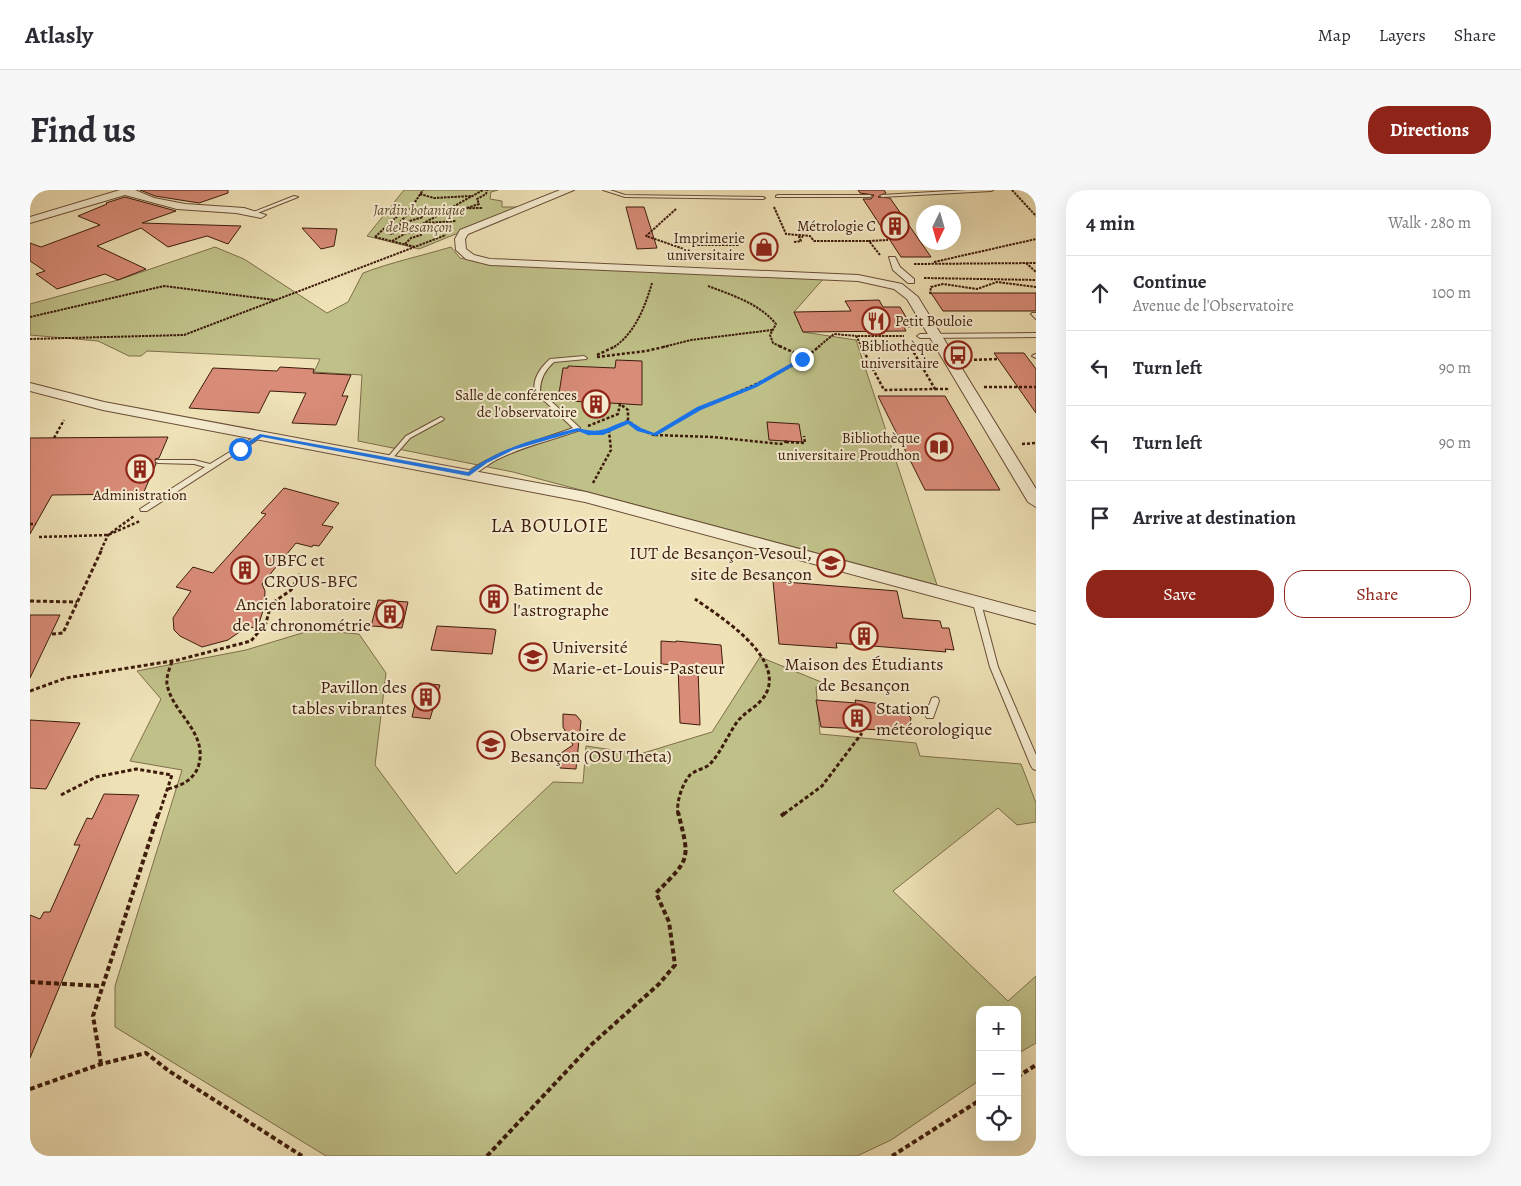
<!DOCTYPE html>
<meta charset="utf-8">
<style>
:root{--surface:#fff;--page:#f7f7f7;--text:#2b2b33;--muted:#7c7c81;--line:#e1e1e2;--accent:#8f2418}
body{margin:0;font-family:Alegreya,serif;background:var(--page);color:var(--text)}
.controls{position:absolute;right:15px;bottom:15px;display:grid;overflow:hidden;border-radius:10px;box-shadow:0 5px 20px #0002}
.controls button{width:45px;height:45px;display:grid;place-items:center;padding:0;border:0;border-bottom:1px solid var(--line);background:var(--surface);color:var(--text);font:25px sans-serif}
.compass{position:absolute;left:886px;top:15px;width:45px;height:45px;border-radius:50%;background:var(--surface);box-shadow:0 5px 20px #0002;rotate:185deg}
.stop{position:absolute;width:15px;height:15px;margin:-11px;border:4px solid #1a73e8;border-radius:50%;background:#fff}
.stop.end{background:#1a73e8;border-color:#fff;box-shadow:0 1px 5px #0008}
.list{margin:0;padding:0;list-style:none}
h2{display:flex;justify-content:space-between;align-items:center;height:65px;margin:0;padding:0 20px;font-size:21px}
h2 small{font-size:16px;font-weight:400;color:var(--muted)}
.list li{display:grid;grid-template-columns:32px 1fr auto;gap:15px;align-items:center;box-sizing:border-box;height:75px;padding:0 20px;border-top:1px solid var(--line)}
.list b{display:block;font-size:19px;white-space:nowrap}
.list p{margin:0;font-size:16px;white-space:nowrap;color:var(--muted)}
.list em{font-size:16px;font-style:normal;color:var(--muted)}
.actions{display:flex;gap:10px;padding:15px 20px}
.actions a{flex:1;padding:11px 0;border:1px solid var(--accent);border-radius:20px;text-align:center;font-size:18px;color:var(--accent)}
.actions .main{background:var(--accent);color:#fff}
.icon{flex:none;width:28px;height:28px;fill:none;stroke:currentColor;stroke-width:2;stroke-linecap:round;stroke-linejoin:round}
.map{position:relative;flex:none;width:1006px;height:966px;overflow:hidden;border-radius:20px}
header{display:flex;align-items:center;gap:30px;box-sizing:border-box;height:70px;padding:0 25px;background:var(--surface);border-bottom:1px solid var(--line)}
header strong{font-size:24px}
nav{display:flex;gap:28px;margin-inline-start:auto;font-size:18px}
.intro{display:flex;align-items:center;justify-content:space-between;box-sizing:border-box;height:120px;padding:0 30px}
h1{margin:0;font-size:35px}
.button{padding:12px 22px;border-radius:20px;background:var(--accent);color:#fff;font-size:18px;font-weight:700}
main{display:flex;gap:30px;padding:0 30px}
aside{flex:1;background:var(--surface);border-radius:20px;box-shadow:0 5px 20px #0002}
.map>svg:first-child{display:block}
.green{fill:#c0c189;stroke:#7e6e4a}
.building{fill:#d98c78;stroke:#3d1b0b}
.lines{fill:none;stroke-linecap:round;stroke-linejoin:round}
.service-casing{stroke:#6a4d36;stroke-width:2}
.pedestrian-casing{stroke:#6a4d36;stroke-width:2}
.minor-casing{stroke:#6a4d36;stroke-width:2}
.path-far3{stroke:#3d1b0b;stroke-width:2;stroke-dasharray:2.5 1;stroke-linecap:butt}
.path-far2{stroke:#3d1b0b;stroke-width:2.5;stroke-dasharray:3 2;stroke-linecap:butt}
.path-far1{stroke:#3d1b0b;stroke-width:3;stroke-dasharray:4 2.5;stroke-linecap:butt}
.path{stroke:#3d1b0b;stroke-width:4;stroke-dasharray:5 3;stroke-linecap:butt}
.service{fill:#f5ecd0;fill-rule:evenodd}
.pedestrian{fill:#f5ecd0;fill-rule:evenodd}
.minor{fill:#f5ecd0;fill-rule:evenodd}
.route{fill:#1a73e8}
.labels{text-anchor:middle;dominant-baseline:central;stroke-width:4;stroke-linejoin:round;paint-order:stroke}
.far-park-label{font-size:15px;font-style:italic;fill:#644d31;stroke:#f5ecd0}
.far-poi-label{font-size:15px;fill:#3d1b0b;stroke:#f5ecd0;text-anchor:end}
.poi-label{font-size:18px;fill:#3d1b0b;stroke:#f5ecd0;text-anchor:start}
.quarter-label{font-size:20px;letter-spacing:1px;fill:#3d1b0b;stroke:#f5ecd0}
</style>
<header>
<strong>Atlasly</strong>
<nav><a>Map</a><a>Layers</a><a>Share</a></nav>
</header>
<div class="intro"><h1>Find us</h1><a class="button">Directions</a></div>
<main>
<div class="map">
<svg width="1006" height="966" viewBox="0 0 1006 966">
<rect width="100%" height="100%" fill="#efe2b7"/>
<filter id="stains"><feTurbulence type="fractalNoise" baseFrequency=".004" numOctaves="4"/><feColorMatrix values="0 0 0 0 .2 0 0 0 0 .09 0 0 0 0 .02 0 0 0 .5 -.17"/></filter>
<radialGradient id="worn" r=".72"><stop offset=".6" stop-color="#630" stop-opacity="0"/><stop offset="1" stop-color="#630" stop-opacity=".3"/></radialGradient>
<!-- green -->
<g class="green">
<polygon points="374,0 468,0 461,2 460,9 472,11 472,17 492,17 389,59 337,46"/>
<path d="M185,57L214,69L297,123L318,112L333,83C362,72 391,66 421,57L430,68L460,74L795,87L764,122L773,142L826,150L907,395L483,282L328,251L332,185L284,182L290,169L117,161L111,166H99L68,151L0,145V114L88,90Z"/>
<polygon points="282,440 329,444 356,483 345,575 426,684 523,592 553,593 556,556 610,564 682,542 730,467 806,498 786,497 790,544 886,553 890,566 991,574 1006,613 1006,632 987,635 968,618 863,701 978,811 1006,786 1006,853 987,864 987,820 950,820 950,890 861,950 827,966 296,966 85,837 85,796 152,580 100,571 131,509 107,481 216,460"/>
</g>
<!-- building -->
<g class="building">
<polygon points="110,0 198,0 198,3 169,13 125,6"/>
<polygon points="828,0 854,0 856,3 848,7 860,8 901,67 871,67 833,9 841,9 844,5 830,3"/>
<polygon points="95,7 146,21 112,33 211,36 198,54 177,46 138,57 111,38 67,56 116,79 88,90 75,84 27,99 6,84 15,81 0,71 0,53 11,57 70,35 48,26 77,14 76,13"/>
<polygon points="596,17 614,17 627,58 607,59"/>
<polygon points="272,38 307,39 304,56 291,59"/>
<polygon points="901,103 1006,103 1006,121 913,121"/>
<polygon points="849,110 853,117 870,117 882,137 874,137 876,141 773,142 764,122 821,121 815,111"/>
<polygon points="964,163 994,163 1006,179 1006,223"/>
<polygon points="586,170 612,171 612,215 580,213 577,223 554,222 555,212 528,210 533,178 538,178 538,176 585,178"/>
<polygon points="250,177 284,179 283,183 321,185 312,206 318,206 306,235 262,233 276,203 240,201 229,223 159,218 183,178 247,181"/>
<polygon points="848,206 915,206 970,300 895,300"/>
<polygon points="737,232 769,234 772,252 739,250"/>
<polygon points="138,247 129,268 125,269 126,274 113,304 22,305 0,344 0,248"/>
<polygon points="254,298 309,313 292,335 303,337 289,356 283,355 282,357 266,353 232,394 235,401 234,418 227,439 218,436 198,450 172,457 150,446 144,440 143,428 161,401 146,397 163,377 183,383 236,324 231,323"/>
<polygon points="743,391 867,401 873,428 910,431 912,438 919,438 924,460 915,459 916,462 806,453 807,458 749,454"/>
<polygon points="348,410 378,412 372,438 341,436"/>
<polygon points="0,425 30,425 0,488"/>
<polygon points="407,436 463,439 466,440 462,464 401,460"/>
<polygon points="631,451 646,452 646,451 691,455 693,478 668,479 670,535 650,533 648,475 631,474"/>
<polygon points="390,493 410,495 400,529 382,527"/>
<polygon points="786,510 826,513 825,510 864,516 875,522 881,528 880,534 872,541 791,537"/>
<polygon points="533,524 546,525 551,531 546,579 530,578 531,563 543,555 533,537"/>
<polygon points="0,530 50,533 16,599 0,598"/>
<polygon points="74,604 109,605 0,868 0,725 10,729 14,722 20,722 50,655 44,655 57,628 62,629"/>
</g>
<g class="lines">
<!-- service casing -->
<g class="service-casing">
<g id="service">
<polygon points="573,0 580,0 595,5 733,7 735,8 733,9 595,7"/>
<polygon points="936,0 963,0 961,1 852,7 850,6 852,5"/>
<polygon points="748,5 840,5 842,6 840,7 746,7 746,6"/>
<polygon points="264,6 268,7 225,24 221,23"/>
<polygon points="1002,123 1006,123 1006,129 1001,124"/>
<polygon points="1006,143 1006,147 890,148 887,146 890,144"/>
<polygon points="1006,164 1006,168 1002,166 1003,165"/>
<path d="M554,166L557,168L556,169L524,172C515,180 510,189 510,201L550,238V240C523,250 494,256 468,269C459,273 445,286 437,286V282C471,259 505,252 543,238L505,202C502,189 511,177 520,169Z"/>
<polygon points="411,227 414,229 413,230 380,248 361,270 357,270 357,268 376,246"/>
<polygon points="231,243 233,244 233,246 117,321 111,321 110,319 175,277 164,274 128,273 126,272 126,270 164,270 180,274"/>
<polygon points="947,410 951,413 968,477 1006,565 1006,580 1003,579 1001,576 960,477 943,413"/>
<polygon points="905,507 908,508 909,511 903,528 897,528 895,525 902,508"/>
</g>
</g>
<!-- pedestrian casing -->
<g class="pedestrian-casing">
<polygon id="pedestrian" points="859,67 865,67 870,77 884,89 884,93 878,93 863,80"/>
</g>
<!-- minor casing -->
<g class="minor-casing">
<g id="minor">
<polygon points="90,0 105,0 124,8 155,14 214,18 236,25 231,28 206,23 147,19 95,5 0,33 0,27"/>
<polygon points="530,0 544,0 438,44 435,49 436,59 444,65 460,69 828,85 872,94 888,107 1006,299 1006,317 998,312 877,109 864,99 828,91 460,75 436,69 426,60 425,49 430,40"/>
<polygon points="0,193 74,212 556,302 1006,422 1006,434 555,312 73,220 0,201"/>
</g>
</g>
<!-- path-far3 -->
<g class="path-far3">
<polyline points="982,0 1006,26"/>
<polyline points="390,4 404,8 441,6"/>
<polyline points="744,17 756,44 780,46 784,51 839,51"/>
<polyline points="381,18 393,0"/>
<polyline points="437,18 449,14 447,9 456,4 457,0"/>
<polyline points="646,19 616,46 660,61"/>
<polyline points="360,33 361,36 357,43 363,44 367,40 376,38 376,32 393,27 391,24"/>
<polyline points="395,33 426,31"/>
<polyline points="369,39 371,31 378,24 428,22 432,24 431,28"/>
<polyline points="379,43 419,38"/>
<polyline points="345,47 375,19 453,18"/>
<polyline points="345,47 385,57"/>
<polyline points="362,51 453,0"/>
<polyline points="764,52 771,51 769,47 773,47"/>
<polyline points="375,54 381,48 391,45 390,42"/>
<polyline points="664,55 709,55"/>
<polyline points="850,65 839,51 858,50"/>
<polyline points="904,72 1006,49"/>
<polyline points="996,73 1006,82"/>
<polyline points="884,74 1006,73"/>
<polyline points="894,88 1006,90"/>
<path d="M678,96C702,105 730,114 746,134L740,145L743,153L752,157"/>
<polyline points="900,104 901,97 913,94 947,99 967,92 1006,97"/>
<polyline points="0,127 134,96 245,110"/>
<polyline points="0,149 154,145 416,45"/>
<polyline points="880,155 881,157"/>
<path d="M584,157C605,143 615,117 622,93"/>
<polyline points="633,157 661,150 742,140"/>
<polyline points="788,157 804,144 826,146"/>
<polyline points="832,157 826,146 874,146"/>
</g>
<!-- path-far2 -->
<g class="path-far2">
<polyline points="749,156 765,163 771,170"/>
<polyline points="831,156 854,200 905,199 880,156"/>
<polyline points="567,165 586,156"/>
<polyline points="567,167 616,161 638,156"/>
<polyline points="939,170 968,169"/>
<polyline points="954,197 1006,197"/>
<polyline points="905,199 917,199 918,202"/>
<polyline points="558,236 588,224 590,214 598,220 598,231"/>
<path d="M558,244L573,243L598,231L609,239L624,245C639,236 655,226 671,218C712,200 754,185 790,156"/>
<polyline points="625,245 682,247 751,254 757,251"/>
<polyline points="24,248 34,230"/>
<polyline points="756,252 775,253 774,246"/>
<polyline points="992,254 1006,253"/>
<polyline points="563,293 581,260 579,241"/>
<polyline points="0,334 6,334"/>
<polyline points="9,347 78,345 110,331"/>
<polyline points="71,360 78,345 104,326"/>
</g>
<!-- path-far1 -->
<g class="path-far1">
<polyline points="0,411 47,412"/>
<polyline points="22,444 33,443 72,359"/>
<polyline points="0,501 36,488 148,470 221,451 236,433 241,414 261,400 270,384"/>
<path d="M138,599C153,595 165,589 169,574C177,541 142,523 137,494C136,486 140,478 142,471"/>
<polyline points="31,605 66,587 106,579 142,585 129,624"/>
<path d="M648,624C646,613 652,594 660,585C665,580 675,579 680,574C691,562 698,545 707,532C717,519 732,516 738,499C749,463 689,426 665,409"/>
<polyline points="754,624 792,596 832,543"/>
</g>
<!-- path -->
<g class="path">
<polyline points="751,626 756,622"/>
<polyline points="0,792 71,796"/>
<polyline points="71,874 63,826 129,622"/>
<polyline points="987,887 1006,875"/>
<polyline points="0,899 71,874 116,863 139,881 272,966"/>
<path d="M457,966L562,854L629,794L645,775L639,732L626,703C661,668 660,670 648,622"/>
<polyline points="862,966 950,910"/>
</g>
<!-- service -->
<use href="#service" class="service"/>
<!-- pedestrian -->
<use href="#pedestrian" class="pedestrian"/>
<!-- minor -->
<use href="#minor" class="minor"/>
</g>
<!-- route -->
<path class="route" d="M772,167L774,170L727,197L671,220L626,246L607,241L598,234L573,245H558L548,241L483,260L457,273L439,286L232,247L212,260L207,259L230,244L438,282C470,257 509,248 548,238C572,245 577,237 598,230L611,238L624,243L667,217L723,195Z"/>
<!-- icons -->
<defs>
<g id="building-ring" transform="scale(1.4375)"><circle r="9.5" fill="#f5ecd0" stroke="#8f2418" stroke-width="1.5"/><path d="M-4-6H4V6H1V3H-1V6H-4ZM-2.5-4.3h1.7v1.8h-1.7ZM.8-4.3h1.7v1.8H.8ZM-2.5-1h1.7V.8h-1.7ZM.8-1h1.7V.8H.8Z" fill="#8f2418"/></g>
<g id="shop-ring" transform="scale(1.4375)"><circle r="9.5" fill="#f5ecd0" stroke="#8f2418" stroke-width="1.5"/><path d="M-5-2.5h2.3a2.7 3.5 0 0 1 5.4 0H5L5.5 6h-11ZM-1.5-2.5h3a1.5 2.3 0 0 0-3 0Z" fill="#8f2418"/></g>
<g id="restaurant-ring" transform="scale(1.4375)"><circle r="9.5" fill="#f5ecd0" stroke="#8f2418" stroke-width="1.5"/><path d="M-5-6h1v4h1v-4h1v4h1v-4h1v5L-1.5 .5V6h-2V.5L-5-1ZM5-6V6H3V1.5H1.5Q1.5-4 5-6Z" fill="#8f2418"/></g>
<g id="bus-ring" transform="scale(1.4375)"><circle r="9.5" fill="#f5ecd0" stroke="#8f2418" stroke-width="1.5"/><path d="M-5-6H5V4H4V6H2V4H-2V6H-4V4H-5ZM-3.5-4V0h7V-4ZM-3.5 1.2v1.5H-2V1.2ZM2 1.2v1.5H3.5V1.2Z" fill="#8f2418"/></g>
<g id="library-ring" transform="scale(1.4375)"><circle r="9.5" fill="#f5ecd0" stroke="#8f2418" stroke-width="1.5"/><path d="M-6-4Q-3-5.5-.7-3.5V5Q-3 3-6 4ZM6-4Q3-5.5 .7-3.5V5Q3 3 6 4Z" fill="#8f2418"/></g>
<g id="university-ring" transform="scale(1.4375)"><circle r="9.5" fill="#f5ecd0" stroke="#8f2418" stroke-width="1.5"/><path d="M0-5L7-2L0 1L-7-2ZM-4 1L0 2.5L4 1V4Q0 6-4 4Z" fill="#8f2418"/></g>
</defs>
<g fill-rule="evenodd">
<use href="#building-ring" x="865" y="36"/>
<use href="#shop-ring" x="734" y="57"/>
<use href="#restaurant-ring" x="846" y="131"/>
<use href="#bus-ring" x="928" y="165"/>
<use href="#building-ring" x="566" y="214"/>
<use href="#library-ring" x="909" y="257"/>
<use href="#building-ring" x="110" y="279"/>
<use href="#university-ring" x="801" y="373"/>
<use href="#building-ring" x="215" y="380"/>
<use href="#building-ring" x="464" y="409"/>
<use href="#building-ring" x="360" y="424"/>
<use href="#building-ring" x="834" y="446"/>
<use href="#university-ring" x="503" y="467"/>
<use href="#building-ring" x="396" y="507"/>
<use href="#building-ring" x="827" y="528"/>
<use href="#university-ring" x="461" y="555"/>
</g>
<g class="labels">
<!-- far-park labels -->
<g class="far-park-label">
<text x="389" y="20">Jardin botanique<tspan x="389" dy="17">de Besançon</tspan></text>
</g>
<!-- far-poi labels -->
<g class="far-poi-label">
<text x="846" y="36">Métrologie C</text>
<text x="715" y="48">Imprimerie<tspan x="715" dy="17">universitaire</tspan></text>
<text x="865" y="131" text-anchor="start">Petit Bouloie</text>
<text x="909" y="156">Bibliothèque<tspan x="909" dy="17">universitaire</tspan></text>
<text x="547" y="205">Salle de conférences<tspan x="547" dy="17">de l'observatoire</tspan></text>
<text x="890" y="248">Bibliothèque<tspan x="890" dy="17">universitaire Proudhon</tspan></text>
<text x="110" y="305" text-anchor="middle">Administration</text>
</g>
<!-- poi labels -->
<g class="poi-label">
<text x="782" y="363" text-anchor="end">IUT de Besançon-Vesoul,<tspan x="782" dy="21">site de Besançon</tspan></text>
<text x="234" y="370">UBFC et<tspan x="234" dy="21">CROUS-BFC</tspan></text>
<text x="483" y="399">Batiment de<tspan x="483" dy="21">l'astrographe</tspan></text>
<text x="341" y="414" text-anchor="end">Ancien laboratoire<tspan x="341" dy="21">de la chronométrie</tspan></text>
<text x="522" y="457">Université<tspan x="522" dy="21">Marie-et-Louis-Pasteur</tspan></text>
<text x="834" y="474" text-anchor="middle">Maison des Étudiants<tspan x="834" dy="21">de Besançon</tspan></text>
<text x="377" y="497" text-anchor="end">Pavillon des<tspan x="377" dy="21">tables vibrantes</tspan></text>
<text x="846" y="518">Station<tspan x="846" dy="21">météorologique</tspan></text>
<text x="480" y="545">Observatoire de<tspan x="480" dy="21">Besançon (OSU Theta)</tspan></text>
</g>
<!-- quarter labels -->
<g class="quarter-label">
<text x="520" y="335">LA BOULOIE</text>
</g>
</g>
<rect width="100%" height="100%" filter="url(#stains)"/>
<rect width="100%" height="100%" fill="url(#worn)"/>
</svg>
<div class="controls">
<button>+</button>
<button>−</button>
<button><svg class="icon" aria-label="locate" viewBox="0 0 24 24"><circle cx="12" cy="12" r="6"/><path d="M12 2v4M12 18v4M2 12h4M18 12h4"/></svg></button>
</div>
<svg class="compass" viewBox="-18 -18 36 36"><path d="M0-13l5 13h-10z" fill="#e53935"/><path d="M0 13l5-13h-10z" fill="#7c7c81"/></svg>
<div class="stop" style="left:210px;top:259px"></div>
<div class="stop end" style="left:772px;top:169px"></div>
</div>
<aside>
<h2>4 min<small>Walk · 280 m</small></h2>
<ul class="list">
<li><svg class="icon" aria-label="ahead" viewBox="0 0 24 24"><path d="M12 20V5M6 11l6-6 6 6"/></svg><div><b>Continue</b><p>Avenue de l'Observatoire</p></div><em>100 m</em></li>
<li><svg class="icon" aria-label="left" viewBox="0 0 24 24"><path d="M17 20v-9H6M10 6l-5 5 5 5"/></svg><div><b>Turn left</b></div><em>90 m</em></li>
<li><svg class="icon" aria-label="left" viewBox="0 0 24 24"><path d="M17 20v-9H6M10 6l-5 5 5 5"/></svg><div><b>Turn left</b></div><em>90 m</em></li>
<li><svg class="icon" aria-label="arrive" viewBox="0 0 24 24"><path d="M6 21V4h12l-3 4 3 4H6"/></svg><div><b>Arrive at destination</b></div></li>
</ul>
<div class="actions"><a class="main">Save</a><a>Share</a></div>
</aside>
</main>
